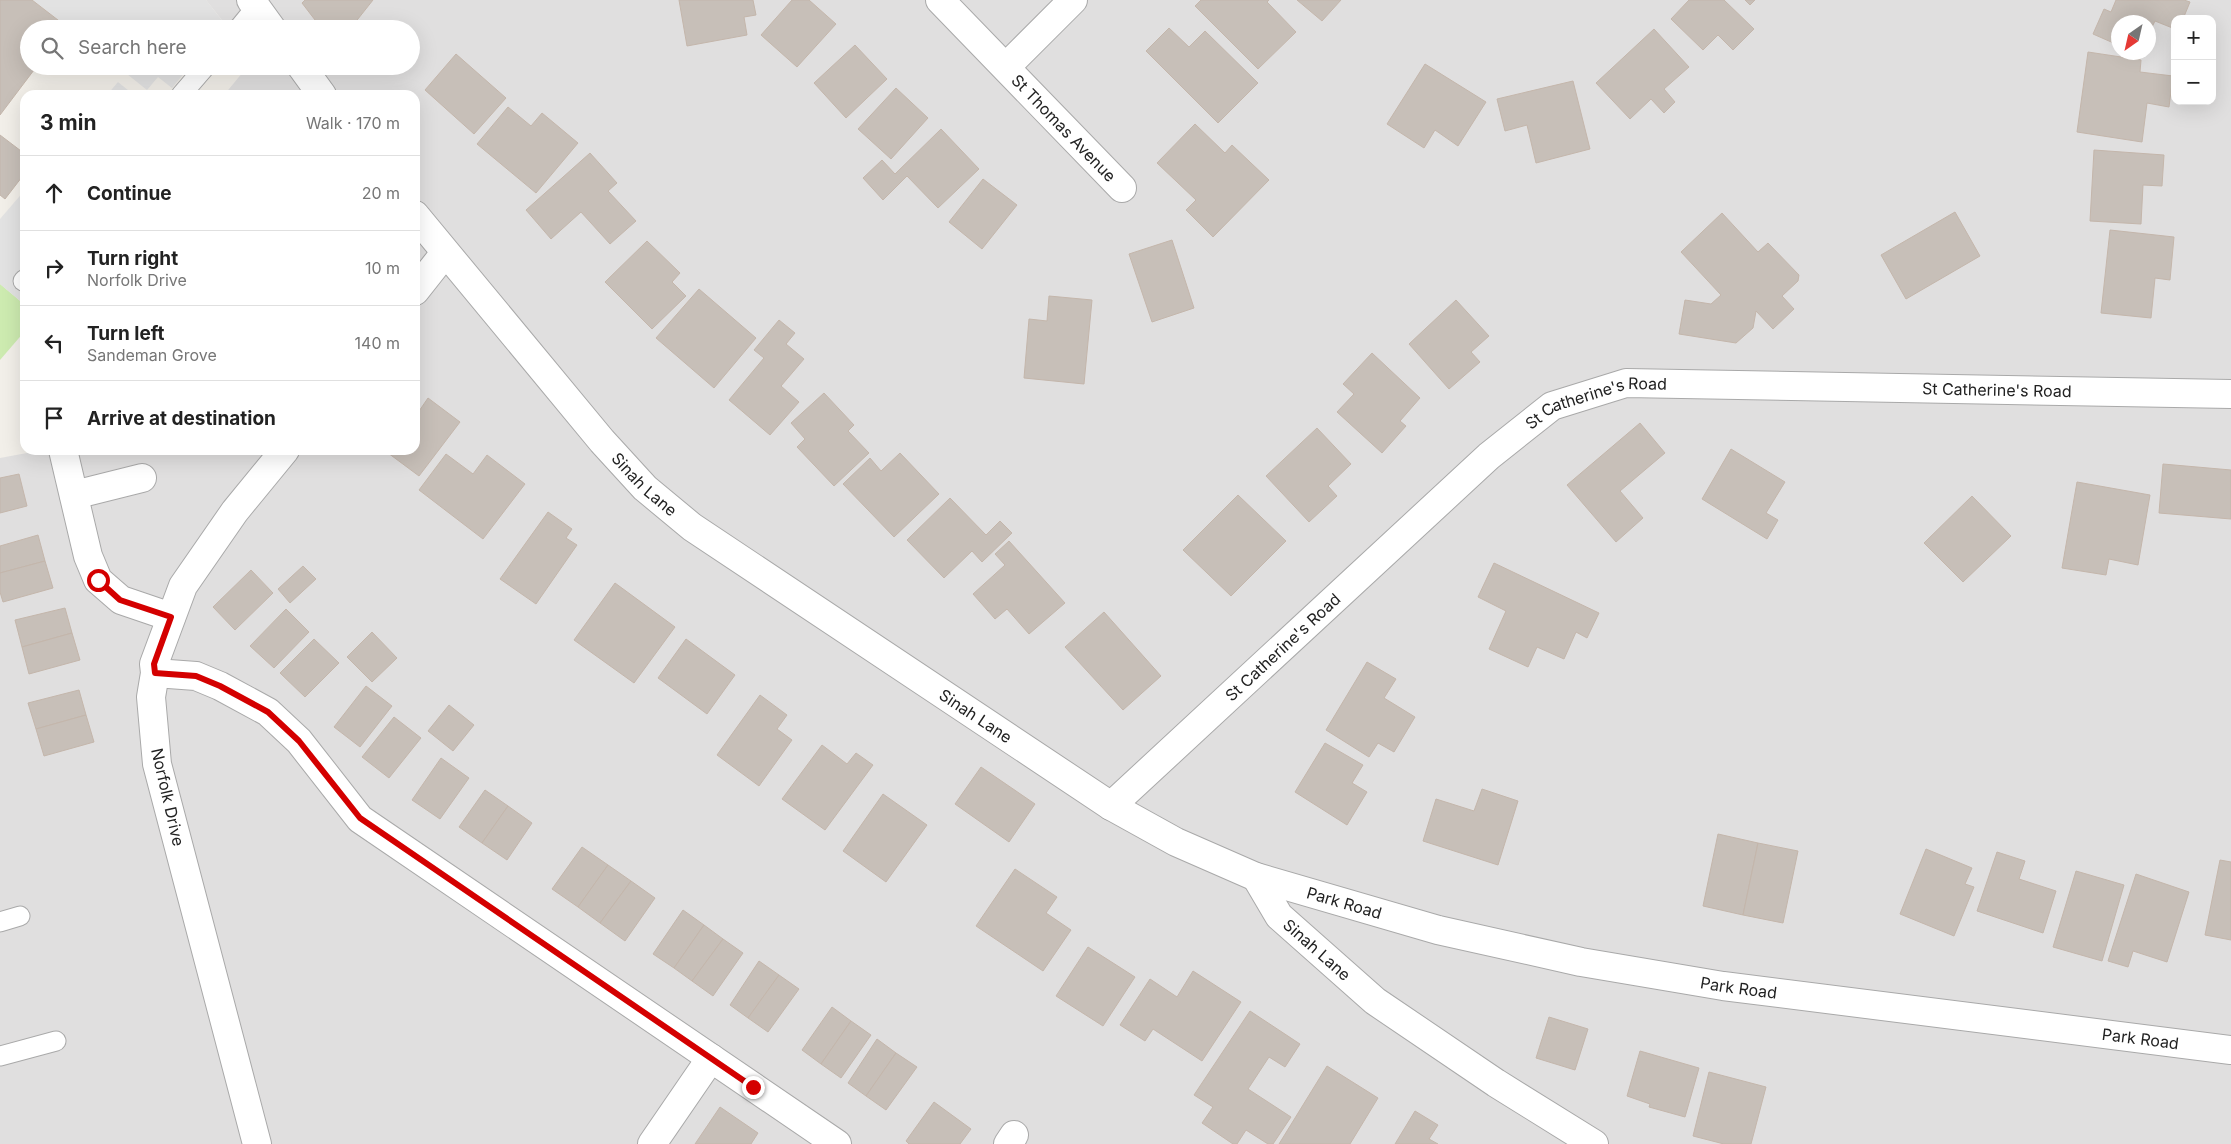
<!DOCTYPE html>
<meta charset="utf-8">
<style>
:root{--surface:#fff;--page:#f2f2f2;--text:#222;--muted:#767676;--line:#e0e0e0}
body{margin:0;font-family:Inter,sans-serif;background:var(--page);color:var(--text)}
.controls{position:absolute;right:15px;top:15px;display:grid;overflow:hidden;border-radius:10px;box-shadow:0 5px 20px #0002}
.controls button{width:45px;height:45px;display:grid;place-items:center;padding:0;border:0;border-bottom:1px solid var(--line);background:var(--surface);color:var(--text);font:25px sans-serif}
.compass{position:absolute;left:2111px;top:15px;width:45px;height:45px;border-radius:50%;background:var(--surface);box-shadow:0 5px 20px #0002;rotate:214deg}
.stop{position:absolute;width:15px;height:15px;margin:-11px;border:4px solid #d40000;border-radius:50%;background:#fff}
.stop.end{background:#d40000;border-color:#fff;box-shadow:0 1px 5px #0008}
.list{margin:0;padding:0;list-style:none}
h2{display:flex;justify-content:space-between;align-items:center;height:65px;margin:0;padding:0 20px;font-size:21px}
h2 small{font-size:16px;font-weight:400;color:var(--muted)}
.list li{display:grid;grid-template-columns:32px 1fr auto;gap:15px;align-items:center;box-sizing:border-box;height:75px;padding:0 20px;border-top:1px solid var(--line)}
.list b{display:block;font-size:19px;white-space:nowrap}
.list p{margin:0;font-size:16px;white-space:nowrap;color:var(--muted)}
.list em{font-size:16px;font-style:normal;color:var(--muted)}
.icon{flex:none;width:28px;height:28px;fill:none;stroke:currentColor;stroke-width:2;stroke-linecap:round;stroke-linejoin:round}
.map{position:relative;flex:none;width:2231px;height:1144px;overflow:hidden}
.search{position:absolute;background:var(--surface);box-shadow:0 5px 20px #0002;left:20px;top:20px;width:400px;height:55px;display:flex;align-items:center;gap:12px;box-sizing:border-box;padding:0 18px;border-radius:28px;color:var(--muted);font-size:19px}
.panel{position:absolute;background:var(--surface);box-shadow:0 5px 20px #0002;left:20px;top:90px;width:400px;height:365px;border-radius:15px}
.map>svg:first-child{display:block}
.residential{fill:#e0dfdf;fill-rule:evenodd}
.grass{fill:#cdebb0}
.parking{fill:#e2e2e2}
.building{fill:#c7bfb8;stroke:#c4b6ab}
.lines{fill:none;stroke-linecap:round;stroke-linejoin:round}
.service-casing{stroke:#a9a9a9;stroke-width:21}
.minor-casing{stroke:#a9a9a9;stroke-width:30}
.tertiary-casing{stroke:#a9a9a9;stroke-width:30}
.service{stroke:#fff;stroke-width:19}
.minor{stroke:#fff;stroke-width:28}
.tertiary{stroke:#fff;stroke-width:28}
.route{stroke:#d40000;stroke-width:6}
.labels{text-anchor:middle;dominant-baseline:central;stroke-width:4;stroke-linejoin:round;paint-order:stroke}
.street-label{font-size:16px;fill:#222;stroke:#fff}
</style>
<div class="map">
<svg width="2231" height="1144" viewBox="0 0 2231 1144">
<rect width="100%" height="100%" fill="#f2efe9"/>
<!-- residential -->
<path class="residential" d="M206,0H2231V1144H0V458L43,450H415V95H224L248,66H411V29H229ZM2175,19H2212V101H2175ZM2118,22H2148V52H2118Z"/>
<!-- grass -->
<polygon class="grass" points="0,284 25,305 25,331 0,360"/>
<!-- parking -->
<g class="parking">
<polygon points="32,0 206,0 224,23 220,29 70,29"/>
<polygon points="117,66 190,66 172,88 158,77 147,90"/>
<polygon points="118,82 134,95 107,95"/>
<polygon points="25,190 25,305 0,284 0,219"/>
</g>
<!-- building -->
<g class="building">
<polygon points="0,0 32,0 67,27 66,29 29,29 29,66 37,66 0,115"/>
<polygon points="305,0 373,0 350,29 322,29 302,3"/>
<polygon points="679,0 753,0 756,15 744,17 747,35 687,46"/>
<polygon points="792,0 809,0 836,24 797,67 761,35"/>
<polygon points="1201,0 1269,0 1267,2 1296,32 1258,69 1195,6"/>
<polygon points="1297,0 1341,0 1322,21"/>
<polygon points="1689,0 1724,0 1754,29 1733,50 1718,35 1703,50 1671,19"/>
<polygon points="1745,0 1755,0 1750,5"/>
<polygon points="2116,0 2184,0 2190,2 2183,19 2175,19 2175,29 2155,21 2148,35 2148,22 2118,22 2118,45 2093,34 2104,9 2111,12"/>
<polygon points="1169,28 1189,47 1205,31 1258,83 1218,123 1146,51"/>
<polygon points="1654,29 1689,67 1664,89 1675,102 1664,113 1651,99 1630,119 1596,83"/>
<polygon points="855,45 887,79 846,118 814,83"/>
<polygon points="2088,52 2141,60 2140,72 2173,76 2169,107 2147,103 2142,142 2077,132"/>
<polygon points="456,54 506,98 474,134 425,90"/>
<polygon points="1425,64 1486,102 1458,146 1435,130 1424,148 1387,124"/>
<polygon points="1573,81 1590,149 1536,163 1527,125 1505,131 1497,99"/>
<polygon points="896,88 928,118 891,159 858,129"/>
<polygon points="508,107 531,126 542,113 578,143 536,193 477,144"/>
<polygon points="1195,124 1225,153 1232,145 1269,180 1213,237 1186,210 1196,200 1157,163"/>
<polygon points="941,129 979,169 938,208 907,176 883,200 863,178 882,160 895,174"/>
<polygon points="0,135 25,154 25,173 5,199 0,195"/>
<polygon points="2094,150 2164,155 2162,186 2143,185 2141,224 2090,221"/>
<polygon points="590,153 617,183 608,191 636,221 610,244 581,212 551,239 526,210"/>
<polygon points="983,179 1017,205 982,249 949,222"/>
<polygon points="1955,212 1980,256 1906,299 1881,255"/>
<polygon points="1722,213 1758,252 1768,243 1799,275 1798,281 1782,296 1794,309 1773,329 1756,311 1753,328 1736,343 1679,334 1685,300 1711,304 1721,295 1681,252"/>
<polygon points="2110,230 2174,237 2170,280 2155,278 2151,318 2101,313"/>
<polygon points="1172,240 1194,308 1152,322 1129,254"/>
<polygon points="647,241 680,273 672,282 686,296 652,329 605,282"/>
<polygon points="699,289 756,338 714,388 656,338"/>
<polygon points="1049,296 1092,300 1084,384 1024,378 1029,319 1047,321"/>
<polygon points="1456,300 1489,336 1471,352 1480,362 1449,389 1409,344"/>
<polygon points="779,320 795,333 786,344 804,359 781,386 799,402 770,435 729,400 764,358 754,350"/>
<polygon points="1372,353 1420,398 1400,421 1406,426 1382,453 1337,412 1354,394 1343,384"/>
<polygon points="824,393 854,425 848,431 869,453 834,486 797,447 805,439 791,423"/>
<polygon points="428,398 460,422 419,476 384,450 415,450 415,417"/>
<polygon points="1640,423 1665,453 1620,491 1643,518 1616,542 1567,485"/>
<polygon points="1317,428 1351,464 1328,486 1337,496 1309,522 1266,476"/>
<polygon points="1731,449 1785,482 1766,513 1778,520 1767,539 1702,499"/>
<polygon points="900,453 939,494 894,537 843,484 870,458 881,471"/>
<polygon points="446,454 473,474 487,455 525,484 483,539 419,490"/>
<polygon points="2163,464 2231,470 2231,519 2159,513"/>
<polygon points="19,474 27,506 0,513 0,478"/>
<polygon points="2077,482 2150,495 2138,565 2109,559 2106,575 2062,568"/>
<polygon points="1238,495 1286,541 1231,596 1183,550"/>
<polygon points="1972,496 2011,536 1963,582 1924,543"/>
<polygon points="950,498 986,535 1000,521 1012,533 982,562 972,551 944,578 907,540"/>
<polygon points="548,512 572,529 566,538 577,545 536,604 500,579"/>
<polygon points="38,535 45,561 0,573 0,546"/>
<polygon points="1009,541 1065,603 1029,634 1007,609 995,619 973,594 1005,565 995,554"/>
<polygon points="45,561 53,588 3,602 0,592 0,573"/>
<polygon points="1494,563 1599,613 1587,638 1576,632 1564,659 1537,647 1528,667 1489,649 1506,611 1478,597"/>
<polygon points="303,566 316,579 290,603 278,589"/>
<polygon points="251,570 273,593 235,630 213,607"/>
<polygon points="615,583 675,627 634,683 574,640"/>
<polygon points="65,608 72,633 22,647 15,620"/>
<polygon points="286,609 309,632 274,668 250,646"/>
<polygon points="1104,612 1161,676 1123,710 1065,647"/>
<polygon points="372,632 397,658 372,682 347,657"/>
<polygon points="72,633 80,660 29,674 22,647"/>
<polygon points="314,639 339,663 305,697 280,673"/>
<polygon points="686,639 735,675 707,714 658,678"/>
<polygon points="1367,662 1396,679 1384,698 1415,717 1394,752 1378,743 1369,757 1326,730"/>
<polygon points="366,686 392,706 360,747 334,727"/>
<polygon points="79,690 86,715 36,729 28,703"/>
<polygon points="760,695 787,715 777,729 792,740 759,786 717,755"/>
<polygon points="449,705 474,725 453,751 428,731"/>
<polygon points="86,715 94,742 44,756 36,729"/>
<polygon points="394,717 421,738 389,778 362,757"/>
<polygon points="1325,743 1363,765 1352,783 1367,792 1347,825 1295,792"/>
<polygon points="822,745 847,764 856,753 873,765 825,830 782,799"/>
<polygon points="441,758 469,778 440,819 412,800"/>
<polygon points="981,767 1035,804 1009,842 955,804"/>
<polygon points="1482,789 1518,801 1498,865 1423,841 1436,799 1474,811"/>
<polygon points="485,790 508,806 482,843 459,827"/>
<polygon points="883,794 927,825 886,882 843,851"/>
<polygon points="508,806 532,823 507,860 482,843"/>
<polygon points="1718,834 1758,843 1743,915 1703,906"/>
<polygon points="1758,843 1798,851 1783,923 1743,915"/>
<polygon points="582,847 608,865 578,907 552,889"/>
<polygon points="1926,849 1972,868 1965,884 1974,887 1954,936 1900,914"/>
<polygon points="1997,852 2025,861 2019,879 2056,891 2043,933 1977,911"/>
<polygon points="2220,860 2231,862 2231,940 2205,935"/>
<polygon points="608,865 631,881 600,923 578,907"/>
<polygon points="1015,869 1057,897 1046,913 1071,930 1043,971 976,926"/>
<polygon points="2076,871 2124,885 2102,961 2053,947"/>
<polygon points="2136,874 2189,892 2167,962 2133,951 2128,967 2108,961"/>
<polygon points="631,881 655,898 625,941 600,923"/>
<polygon points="683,910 704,925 674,968 653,954"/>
<polygon points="704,925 723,939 692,981 674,968"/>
<polygon points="723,939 743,953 713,996 692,981"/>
<polygon points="1088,947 1135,977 1103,1026 1056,996"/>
<polygon points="759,961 779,975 748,1018 730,1005"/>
<polygon points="1193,971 1241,1002 1202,1061 1153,1029 1145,1041 1120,1025 1150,979 1177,997"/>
<polygon points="779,975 799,989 768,1032 748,1018"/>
<polygon points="832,1007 851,1021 821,1064 802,1050"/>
<polygon points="1250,1011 1300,1044 1285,1067 1269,1057 1248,1089 1291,1117 1273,1144 1268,1144 1246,1130 1237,1144 1233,1144 1202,1123 1213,1107 1194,1095"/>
<polygon points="1549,1017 1588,1029 1575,1070 1536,1058"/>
<polygon points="851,1021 871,1035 841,1078 821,1064"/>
<polygon points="877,1039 896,1053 866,1096 848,1083"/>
<polygon points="1640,1051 1699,1068 1685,1117 1649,1107 1650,1104 1627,1096"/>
<polygon points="896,1053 917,1067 886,1110 866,1096"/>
<polygon points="1327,1066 1378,1098 1350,1144 1279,1144"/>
<polygon points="1709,1072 1766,1087 1751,1144 1724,1144 1693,1136"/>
<polygon points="934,1102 971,1129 960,1144 909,1144 906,1141"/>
<polygon points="720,1107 758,1133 751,1144 695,1144"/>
<polygon points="1415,1111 1438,1125 1429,1139 1438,1144 1395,1144"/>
</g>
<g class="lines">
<!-- service casing -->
<g class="service-casing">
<g id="service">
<polyline points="238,29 256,7"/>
<polyline points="181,95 206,66"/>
<polyline points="23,281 25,279"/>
<polyline points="0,922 20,916"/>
<polyline points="0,1056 56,1041"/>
</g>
</g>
<!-- minor casing -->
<g class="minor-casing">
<g id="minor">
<path id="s1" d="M940,0L1122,188"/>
<polyline points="1006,67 1073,0"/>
<polyline points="415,291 445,253"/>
<polyline points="63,450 88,556 98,580 121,600 171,617"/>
<polyline points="74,495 142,478"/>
<polyline points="155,673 196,676 220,686 268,712 299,741 360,819 837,1144"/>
<path id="s2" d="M1111,806L1489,456L1552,406L1626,383L2231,394"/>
<path id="s3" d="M1256,877L1279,916L1375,1001L1496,1083L1594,1144"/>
<polyline points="257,1144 157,764 151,697 155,673 154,664 183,586 235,511 285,450"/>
<polyline points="652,1144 711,1058"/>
<polyline points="1008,1144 1014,1135"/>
</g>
</g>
<!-- tertiary casing -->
<g class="tertiary-casing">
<g id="tertiary">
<polyline points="251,0 272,29"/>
<polyline points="301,66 322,95"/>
<path id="s4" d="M415,215L602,441L645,488L692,527L1111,806L1176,842L1256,877L1438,930L1581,962L1723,986L2231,1050"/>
</g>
</g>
<!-- service -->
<use href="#service" class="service"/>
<!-- minor -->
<use href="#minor" class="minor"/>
<!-- tertiary -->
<use href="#tertiary" class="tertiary"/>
</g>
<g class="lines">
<!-- route -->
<polyline class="route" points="98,580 120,600 171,617 154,664 155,673 196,676 220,686 268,712 299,741 360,818 753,1087"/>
</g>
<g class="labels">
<!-- street labels -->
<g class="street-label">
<text stroke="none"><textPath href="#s1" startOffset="178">St Thomas Avenue</textPath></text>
<text stroke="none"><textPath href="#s2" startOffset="1044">St Catherine's Road</textPath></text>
<text stroke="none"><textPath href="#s2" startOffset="639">St Catherine's Road</textPath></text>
<text stroke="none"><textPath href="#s4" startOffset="354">Sinah Lane</textPath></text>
<text stroke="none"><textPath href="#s2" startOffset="234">St Catherine's Road</textPath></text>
<text stroke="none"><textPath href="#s4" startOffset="759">Sinah Lane</textPath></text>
<text transform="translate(168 797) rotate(77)">Norfolk Drive</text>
<text stroke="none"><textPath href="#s4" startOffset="1175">Park Road</textPath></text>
<text stroke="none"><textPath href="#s3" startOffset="96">Sinah Lane</textPath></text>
<text stroke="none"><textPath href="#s4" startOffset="1579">Park Road</textPath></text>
<text stroke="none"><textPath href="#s4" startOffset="1984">Park Road</textPath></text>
</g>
</g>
</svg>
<div class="controls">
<button>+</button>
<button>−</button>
</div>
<svg class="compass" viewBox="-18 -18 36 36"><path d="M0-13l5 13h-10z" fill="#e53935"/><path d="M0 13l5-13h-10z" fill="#767676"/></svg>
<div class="stop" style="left:98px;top:580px"></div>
<div class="stop end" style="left:753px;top:1087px"></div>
<div class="search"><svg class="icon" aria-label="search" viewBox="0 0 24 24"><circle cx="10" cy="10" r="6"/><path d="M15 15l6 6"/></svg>Search here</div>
<section class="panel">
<h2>3 min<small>Walk · 170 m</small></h2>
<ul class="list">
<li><svg class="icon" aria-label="ahead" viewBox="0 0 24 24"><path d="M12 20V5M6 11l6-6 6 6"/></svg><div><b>Continue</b></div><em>20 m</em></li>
<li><svg class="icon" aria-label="right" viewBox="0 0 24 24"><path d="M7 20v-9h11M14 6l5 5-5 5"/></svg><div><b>Turn right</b><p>Norfolk Drive</p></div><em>10 m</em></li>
<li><svg class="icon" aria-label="left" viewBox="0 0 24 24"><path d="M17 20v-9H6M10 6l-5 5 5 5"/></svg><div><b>Turn left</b><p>Sandeman Grove</p></div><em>140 m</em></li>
<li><svg class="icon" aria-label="arrive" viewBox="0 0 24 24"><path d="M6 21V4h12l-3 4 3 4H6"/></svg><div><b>Arrive at destination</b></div></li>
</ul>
</section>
</div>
